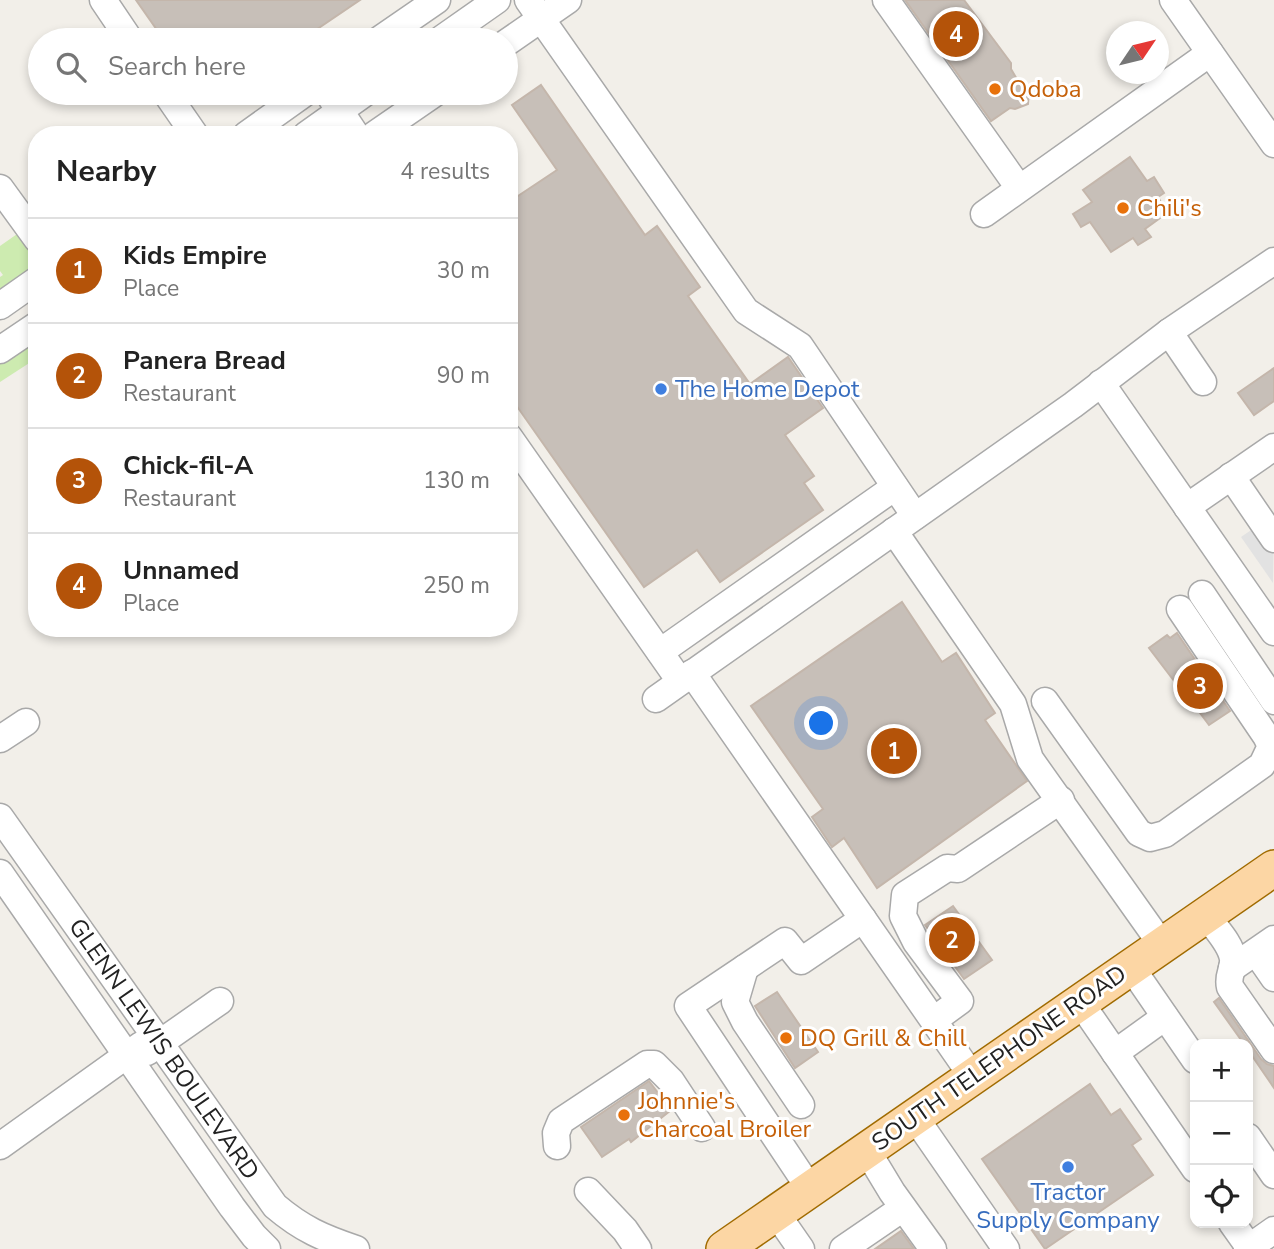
<!DOCTYPE html>
<meta charset="utf-8">
<style>
:root{--surface:#fff;--page:#f6f6f6;--text:#222;--muted:#767676;--line:#e0e0e0;--accent:#b45309}
body{margin:0;font-family:"Nunito Sans",sans-serif;background:var(--page);color:var(--text)}
.controls{position:absolute;right:21px;bottom:21px;display:grid;overflow:hidden;border-radius:14px;box-shadow:0 4px 10px #0003}
.controls button{width:63px;height:63px;display:grid;place-items:center;padding:0;border:0;border-bottom:2px solid var(--line);background:var(--surface);color:var(--text);font:35px sans-serif}
.compass{position:absolute;left:1106px;top:21px;width:63px;height:63px;border-radius:50%;background:var(--surface);box-shadow:0 4px 10px #0003;rotate:55deg}
.you{position:absolute;left:822px;top:724px;width:24px;height:24px;margin:-18px;border:5px solid #fff;border-radius:50%;background:#1a73e8;box-shadow:0 0 0 10px #1a73e833}
.badge{display:grid;place-items:center;width:46px;height:46px;border-radius:50%;background:var(--accent);color:#fff;font-size:23px;font-weight:700}
.pin{position:absolute;translate:-50% -50%;border:4px solid #fff;box-shadow:0 2px 7px #0006}
.list{margin:0;padding:0;list-style:none}
h2{display:flex;justify-content:space-between;align-items:center;height:91px;margin:0;padding:0 28px;font-size:30px}
h2 small{font-size:23px;font-weight:400;color:var(--muted)}
.list li{display:grid;grid-template-columns:46px 1fr auto;gap:21px;align-items:center;box-sizing:border-box;height:105px;padding:0 28px;border-top:2px solid var(--line)}
.list b{display:block;font-size:26px;white-space:nowrap}
.list p{margin:0;font-size:23px;white-space:nowrap;color:var(--muted)}
.list em{font-size:23px;font-style:normal;color:var(--muted)}
.icon{flex:none;width:38px;height:38px;fill:none;stroke:currentColor;stroke-width:2;stroke-linecap:round;stroke-linejoin:round}
.map{position:relative;flex:none;width:1274px;height:1249px;overflow:hidden}
.search{position:absolute;background:var(--surface);box-shadow:0 4px 10px #0003;left:28px;top:28px;width:490px;height:77px;display:flex;align-items:center;gap:18px;box-sizing:border-box;padding:0 24px;border-radius:38px;color:var(--muted);font-size:26px}
.panel{position:absolute;background:var(--surface);box-shadow:0 4px 10px #0003;left:28px;top:126px;width:490px;height:511px;border-radius:28px}
.map>svg:first-child{display:block}
.grass{fill:#cdebb0}
.parking{fill:#e2e2e2}
.building{fill:#c7bfb8;stroke:#c4b6ab;stroke-width:2}
.lines{fill:none;stroke-linecap:round;stroke-linejoin:round}
.minor-casing{stroke:#a9a9a9;stroke-width:29}
.major-casing{stroke:#a06b00;stroke-width:38}
.minor{stroke:#fff;stroke-width:26}
.major{stroke:#fcd6a4;stroke-width:35}
.food-dot{fill:#e8710a;stroke:#fff;stroke-width:2.5}
.shop-dot{fill:#3f7fe0;stroke:#fff;stroke-width:2.5}
.labels{text-anchor:middle;dominant-baseline:central;stroke-width:6;stroke-linejoin:round;paint-order:stroke}
.food-label{font-size:24px;fill:#c56008;stroke:#fff;text-anchor:start}
.shop-label{font-size:24px;fill:#366cbe;stroke:#fff;text-anchor:start}
.street-label{font-size:24px;fill:#222;stroke:#fff}
</style>
<div class="map">
<svg width="1274" height="1249" viewBox="0 0 1274 1249">
<rect width="100%" height="100%" fill="#f2efe9"/>
<!-- grass -->
<g class="grass">
<path d="M20,232C41,269 31,270 0,293V277L3,275L0,271V246Z"/>
<polygon points="37,337 37,358 0,382 0,363"/>
</g>
<!-- parking -->
<polygon class="parking" points="1273,515 1274,516 1273,583 1241,537"/>
<!-- building -->
<g class="building">
<polygon points="136,0 360,0 301,40 164,40"/>
<polygon points="905,0 964,0 1011,63 1011,69 1018,81 1027,86 1029,92 1028,104 1015,109 1010,108 991,121"/>
<polygon points="541,85 645,235 657,226 700,287 688,296 750,384 788,357 823,408 785,435 814,476 804,483 823,510 720,582 697,550 644,587 509,395 509,202 557,170 512,105"/>
<polygon points="1130,157 1147,181 1154,177 1164,193 1158,197 1167,213 1145,229 1151,237 1138,245 1133,238 1111,252 1090,222 1081,227 1073,214 1092,202 1083,190"/>
<polygon points="1274,368 1274,401 1254,415 1238,393"/>
<polygon points="902,602 942,662 956,653 995,713 985,720 1027,781 877,888 844,838 832,847 812,817 823,809 751,706"/>
<polygon points="1177,633 1230,711 1209,725 1194,705 1190,708 1183,696 1184,694 1149,648 1167,635 1170,638"/>
<polygon points="953,906 992,960 964,979 925,925"/>
<polygon points="777,992 818,1052 795,1068 755,1006"/>
<polygon points="1219,998 1261,1059 1267,1064 1274,1066 1274,1088 1248,1050 1248,1044 1244,1044 1214,1002"/>
<polygon points="649,1081 671,1110 631,1142 629,1139 602,1157 581,1127"/>
<polygon points="1090,1084 1111,1115 1120,1109 1141,1139 1132,1145 1153,1175 1045,1249 982,1159"/>
<polygon points="901,1231 914,1249 875,1249"/>
</g>
<g class="lines">
<!-- minor casing -->
<g class="minor-casing">
<g id="minor">
<polyline points="103,0 130,40"/>
<polyline points="528,0 746,311 800,346 915,516"/>
<polyline points="886,0 1019,188"/>
<polyline points="1173,0 1274,144"/>
<polyline points="379,40 437,0"/>
<polyline points="440,40 497,0"/>
<polyline points="506,43 568,0"/>
<polyline points="166,93 195,135"/>
<polyline points="328,93 356,135"/>
<polyline points="246,135 305,93"/>
<polyline points="306,135 365,93"/>
<polyline points="374,135 435,93"/>
<polyline points="0,188 37,239"/>
<polyline points="984,214 1210,53"/>
<polyline points="0,306 37,280"/>
<polyline points="1169,332 1203,382"/>
<polyline points="0,350 37,325"/>
<polyline points="1101,383 1274,632"/>
<polyline points="509,437 680,681"/>
<polyline points="1231,476 1274,539"/>
<polyline points="1187,507 1274,447"/>
<polyline points="894,531 1013,704 1030,759 1162,945"/>
<polyline points="1202,594 1274,701"/>
<polyline points="660,652 895,487"/>
<polyline points="692,673 972,1076"/>
<polyline points="656,699 1073,405 1169,332 1274,261"/>
<polyline points="1045,701 1139,833 1150,838 1165,834 1262,765 1271,746 1266,736 1180,609"/>
<polyline points="0,739 26,722"/>
<path d="M0,817L275,1206C302,1229 323,1238 356,1249"/>
<polyline points="0,873 232,1207 254,1236 267,1249"/>
<path d="M1206,915C1214,927 1231,943 1233,959C1234,970 1227,975 1230,987L1274,1050"/>
<polyline points="1256,952 1274,978"/>
<polyline points="1131,967 1195,1060"/>
<polyline points="745,968 735,1002 745,1022 801,1105"/>
<polyline points="1232,968 1274,939"/>
<polyline points="1080,1002 1195,1169"/>
<polyline points="934,1020 960,1001 916,942 903,916 905,895 947,868 958,869 1061,800"/>
<polyline points="147,1052 220,1001"/>
<polyline points="1115,1053 1165,1017"/>
<polyline points="914,1116 1006,1249"/>
<polyline points="1248,1137 1274,1175"/>
<polyline points="0,1146 141,1045"/>
<polyline points="557,1146 556,1133 561,1121 647,1064 654,1064 671,1081 702,1128"/>
<polyline points="866,1149 892,1192 933,1249"/>
<polyline points="810,1189 688,1006 785,941 801,961 863,919"/>
<polyline points="588,1191 625,1230 638,1249"/>
<polyline points="776,1213 801,1249"/>
<polyline points="1232,1223 1249,1247"/>
<polyline points="843,1249 903,1208"/>
<polyline points="1247,1249 1274,1230"/>
</g>
</g>
<!-- major casing -->
<g class="major-casing">
<polyline id="major" points="724,1249 1274,868"/>
</g>
<!-- minor -->
<use href="#minor" class="minor"/>
<!-- major -->
<use href="#major" class="major"/>
</g>
<!-- markers -->
<g class="food-dot">
<circle cx="995" cy="89" r="7"/>
<circle cx="1123" cy="208" r="7"/>
<circle cx="786" cy="1038" r="7"/>
<circle cx="624" cy="1115" r="7"/>
</g>
<g class="shop-dot">
<circle cx="661" cy="389" r="7"/>
<circle cx="1068" cy="1167" r="7"/>
</g>
<g class="labels">
<!-- food labels -->
<g class="food-label">
<text x="1009" y="89">Qdoba</text>
<text x="1137" y="208">Chili's</text>
<text x="800" y="1038">DQ Grill &amp; Chill</text>
<text x="638" y="1101">Johnnie's<tspan x="638" dy="28">Charcoal Broiler</tspan></text>
</g>
<!-- shop labels -->
<g class="shop-label">
<text x="675" y="389">The Home Depot</text>
<text x="1068" y="1192" text-anchor="middle">Tractor<tspan x="1068" dy="28">Supply Company</tspan></text>
</g>
<!-- street labels -->
<g class="street-label">
<text transform="translate(164 1049) rotate(55)">GLENN LEWIS BOULEVARD</text>
<text transform="translate(999 1058) rotate(-35)">SOUTH TELEPHONE ROAD</text>
</g>
</g>
</svg>
<div class="controls">
<button>+</button>
<button>−</button>
<button><svg class="icon" aria-label="locate" viewBox="0 0 24 24"><circle cx="12" cy="12" r="6"/><path d="M12 2v4M12 18v4M2 12h4M18 12h4"/></svg></button>
</div>
<svg class="compass" viewBox="-18 -18 36 36"><path d="M0-13l5 13h-10z" fill="#e53935"/><path d="M0 13l5-13h-10z" fill="#767676"/></svg>
<div class="you"></div>
<div class="pin badge" style="left:894px;top:751px">1</div>
<div class="pin badge" style="left:952px;top:940px">2</div>
<div class="pin badge" style="left:1200px;top:686px">3</div>
<div class="pin badge" style="left:956px;top:34px">4</div>
<div class="search"><svg class="icon" aria-label="search" viewBox="0 0 24 24"><circle cx="10" cy="10" r="6"/><path d="M15 15l6 6"/></svg>Search here</div>
<section class="panel">
<h2>Nearby<small>4 results</small></h2>
<ul class="list">
<li><span class="badge">1</span><div><b>Kids Empire</b><p>Place</p></div><em>30 m</em></li>
<li><span class="badge">2</span><div><b>Panera Bread</b><p>Restaurant</p></div><em>90 m</em></li>
<li><span class="badge">3</span><div><b>Chick-fil-A</b><p>Restaurant</p></div><em>130 m</em></li>
<li><span class="badge">4</span><div><b>Unnamed</b><p>Place</p></div><em>250 m</em></li>
</ul>
</section>
</div>
